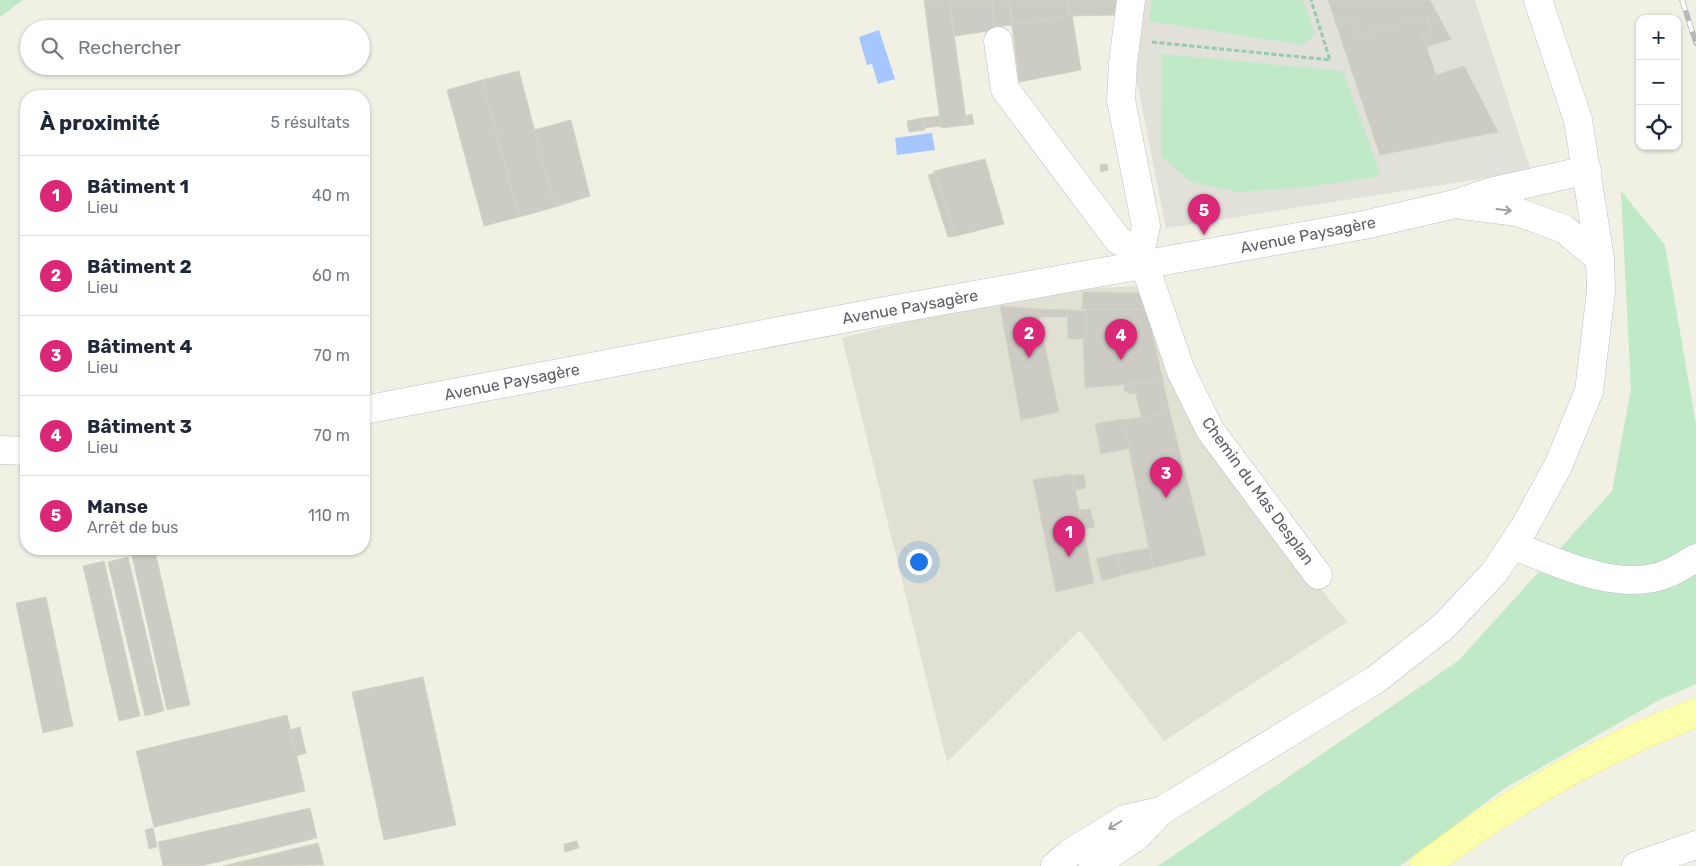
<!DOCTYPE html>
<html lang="fr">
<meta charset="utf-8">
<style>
:root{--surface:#fff;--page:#f6f6f7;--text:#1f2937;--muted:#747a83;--line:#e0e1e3;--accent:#db2777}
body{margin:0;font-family:Rubik,sans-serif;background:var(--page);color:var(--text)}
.controls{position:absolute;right:15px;top:15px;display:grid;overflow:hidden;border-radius:10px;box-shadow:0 1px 4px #0004}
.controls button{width:45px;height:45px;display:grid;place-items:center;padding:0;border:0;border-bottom:1px solid var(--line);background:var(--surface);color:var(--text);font:25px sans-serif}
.you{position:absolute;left:918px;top:561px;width:18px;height:18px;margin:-12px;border:4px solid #fff;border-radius:50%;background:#1a73e8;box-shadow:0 0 0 8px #1a73e833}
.badge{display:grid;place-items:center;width:32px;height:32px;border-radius:50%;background:var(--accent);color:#fff;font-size:16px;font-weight:700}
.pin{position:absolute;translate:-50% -41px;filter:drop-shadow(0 1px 2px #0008)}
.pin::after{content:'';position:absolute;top:26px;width:18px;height:15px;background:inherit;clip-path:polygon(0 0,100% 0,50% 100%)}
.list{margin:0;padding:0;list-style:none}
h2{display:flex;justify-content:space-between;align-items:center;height:65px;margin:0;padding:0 20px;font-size:21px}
h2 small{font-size:16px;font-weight:400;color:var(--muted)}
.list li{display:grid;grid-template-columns:32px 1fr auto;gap:15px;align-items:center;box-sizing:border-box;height:80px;padding:0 20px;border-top:1px solid var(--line)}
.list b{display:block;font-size:19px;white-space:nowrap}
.list p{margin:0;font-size:16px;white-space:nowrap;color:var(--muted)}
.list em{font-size:16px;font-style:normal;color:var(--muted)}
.icon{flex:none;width:28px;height:28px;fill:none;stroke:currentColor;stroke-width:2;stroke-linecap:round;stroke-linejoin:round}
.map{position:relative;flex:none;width:1696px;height:866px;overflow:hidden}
.search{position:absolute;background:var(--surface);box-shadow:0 1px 4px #0004;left:20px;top:20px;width:350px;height:55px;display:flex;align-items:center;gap:12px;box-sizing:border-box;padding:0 18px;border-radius:28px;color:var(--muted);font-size:19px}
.panel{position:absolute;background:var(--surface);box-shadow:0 1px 4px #0004;left:20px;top:90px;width:350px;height:465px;border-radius:20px}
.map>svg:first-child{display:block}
.industrial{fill:#e1e1d9}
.education{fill:#e0e0d3}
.green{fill:#c0e9c8}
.water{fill:#a6c6ff}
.building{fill:#cdccc4;stroke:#d5d3c3}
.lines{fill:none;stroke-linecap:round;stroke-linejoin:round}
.minor-casing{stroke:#bec0c7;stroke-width:29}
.major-casing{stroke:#fbef53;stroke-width:29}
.path{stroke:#98cab1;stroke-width:3;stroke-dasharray:5 2.5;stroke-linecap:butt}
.minor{stroke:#fff;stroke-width:28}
.major{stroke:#fbffab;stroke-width:28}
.rail-casing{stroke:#b8b8b9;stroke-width:5.5}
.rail{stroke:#fff;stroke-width:4;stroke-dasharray:11;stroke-linecap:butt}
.oneway{stroke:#9d9fa3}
.labels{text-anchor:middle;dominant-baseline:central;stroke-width:4.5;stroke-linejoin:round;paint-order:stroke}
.street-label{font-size:16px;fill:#5c5f66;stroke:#fff}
</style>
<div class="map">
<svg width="1696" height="866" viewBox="0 0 1696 866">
<rect width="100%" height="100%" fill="#f0f0e5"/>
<!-- industrial -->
<polygon class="industrial" points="1144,0 1475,0 1531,171 1166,228 1134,66"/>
<!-- education -->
<polygon class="education" points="1143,286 1297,558 1347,622 1164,741 1080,630 947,762 842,338 1004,298 1097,288"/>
<!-- green -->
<g class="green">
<polygon points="0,0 23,0 0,17"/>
<polygon points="1152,0 1303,0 1315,34 1303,45 1149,21"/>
<polygon points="1162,54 1343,71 1381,176 1307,187 1238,192 1191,182 1161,156"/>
<polygon points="1621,191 1665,245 1696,424 1696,684 1659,700 1505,788 1400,866 1158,866 1458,661 1612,491 1631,389"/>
</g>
<!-- water -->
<g class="water">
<polygon points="879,30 895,79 878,84 872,64 867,65 859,37"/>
<polygon points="932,133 935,150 897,155 895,138"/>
</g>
<!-- building -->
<g class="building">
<polygon points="924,0 949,0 967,125 941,128"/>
<polygon points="949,0 992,0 995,30 955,36"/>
<polygon points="992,0 1009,0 1012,25 995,27"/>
<polygon points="1009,0 1067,0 1070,16 1012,25"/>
<polygon points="1067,0 1120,0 1118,15 1070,16"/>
<polygon points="1328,0 1430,0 1451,39 1426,47 1422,34 1431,31 1426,15 1360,36 1355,20 1333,15"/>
<polygon points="1072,15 1081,70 1019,82 1012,25"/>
<polygon points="1333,15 1355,20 1360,36 1426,15 1431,31 1422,34 1436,75 1464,66 1498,132 1380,155"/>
<polygon points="519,71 555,207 519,217 482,80"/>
<polygon points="482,80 519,217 484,226 447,90"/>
<polygon points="972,114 974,124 967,125 966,116"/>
<polygon points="939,116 941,126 924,128 922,118"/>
<polygon points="922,118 925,130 909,132 907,121"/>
<polygon points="571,120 590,196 555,207 534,130"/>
<polygon points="985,159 1004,224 956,236 934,171"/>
<polygon points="1107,164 1108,170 1101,172 1100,165"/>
<polygon points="935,173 956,236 948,237 928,175"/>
<polygon points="1083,292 1141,293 1147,309 1082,309"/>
<polygon points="1000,306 1037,309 1059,412 1021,420"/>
<polygon points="1037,309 1067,310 1067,317 1039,317"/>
<polygon points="1086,309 1147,309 1163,381 1085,388 1083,340 1086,339"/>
<polygon points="1067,310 1086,311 1086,339 1068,339"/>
<polygon points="1163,381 1170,413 1142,419 1133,384"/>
<polygon points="1124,384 1133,384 1135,393 1130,394 1124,390"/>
<polygon points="1170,413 1206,555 1153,568 1123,420"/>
<polygon points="1123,419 1130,448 1101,454 1095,424"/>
<polygon points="1072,474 1094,583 1056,592 1033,480"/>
<polygon points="1084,474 1086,488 1075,490 1072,476"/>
<polygon points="1090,509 1095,527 1083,530 1079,510"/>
<polygon points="1150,548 1153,568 1122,575 1117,554"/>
<polygon points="155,551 190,705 167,710 132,556"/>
<polygon points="1117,554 1122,575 1102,581 1096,559"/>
<polygon points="128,557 164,711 145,716 108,562"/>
<polygon points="104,561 140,716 119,721 83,566"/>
<polygon points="46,597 73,726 43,733 16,603"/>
<polygon points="423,677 456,825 384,840 352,692"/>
<polygon points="287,715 305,791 154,827 136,751"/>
<polygon points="300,727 306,753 297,756 290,730"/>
<polygon points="310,808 317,838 201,866 163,866 158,842"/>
<polygon points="153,828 157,847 149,849 145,830"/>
<polygon points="577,841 579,848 565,852 564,844"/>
<polygon points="318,843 324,865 223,866"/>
</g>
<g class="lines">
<!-- minor casing -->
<g class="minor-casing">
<g id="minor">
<polyline points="1131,0 1123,63 1121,100 1146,226 1140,252 1181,371 1210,430 1318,575"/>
<polyline points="998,41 1005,89 1118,240 1140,252"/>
<polyline points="1462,205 1518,212 1564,229 1600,259"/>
<polyline points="364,410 885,311 1364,225 1455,204 1490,192 1587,170"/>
<polyline points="0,450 26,451"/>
<path d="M1513,545C1558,563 1621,594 1669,573C1678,569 1687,563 1696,558"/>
<polyline points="1055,866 1070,853 1125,819 1161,811"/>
<polyline points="1093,866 1136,837 1161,811 1375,680 1443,627 1494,573 1525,526 1558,466 1589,391 1601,291 1600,259 1578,120 1538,0"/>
<polyline points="1636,866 1696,845"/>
</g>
</g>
<!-- major casing -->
<g class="major-casing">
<path id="major" d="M1424,866C1507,804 1599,749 1696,713"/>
</g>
<!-- path -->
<polyline class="path" points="1152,42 1330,60 1311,0"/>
<!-- minor -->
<use href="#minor" class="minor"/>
<!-- major -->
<use href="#major" class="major"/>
<!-- rail casing -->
<g class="rail-casing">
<polyline id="rail" points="1682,0 1696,43"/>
</g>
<!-- rail -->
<use href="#rail" class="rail"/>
</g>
<!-- one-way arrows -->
<defs><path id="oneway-shaft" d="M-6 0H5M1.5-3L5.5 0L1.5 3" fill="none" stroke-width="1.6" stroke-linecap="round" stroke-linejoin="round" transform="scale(1.25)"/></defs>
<g class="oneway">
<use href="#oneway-shaft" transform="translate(1504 210) rotate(7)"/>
<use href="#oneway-shaft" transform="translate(1115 825) rotate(148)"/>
</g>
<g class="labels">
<!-- street labels -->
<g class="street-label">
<text transform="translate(1308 235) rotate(-11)">Avenue Paysagère</text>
<text transform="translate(910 307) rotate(-10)">Avenue Paysagère</text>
<text transform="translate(512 382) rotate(-11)">Avenue Paysagère</text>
<text transform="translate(1258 491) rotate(54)">Chemin du Mas Desplan</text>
</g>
</g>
</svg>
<div class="controls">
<button>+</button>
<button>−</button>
<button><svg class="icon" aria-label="locate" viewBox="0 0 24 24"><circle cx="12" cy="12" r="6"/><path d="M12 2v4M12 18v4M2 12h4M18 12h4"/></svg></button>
</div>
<div class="you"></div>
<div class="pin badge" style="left:1069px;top:557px">1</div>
<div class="pin badge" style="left:1029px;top:358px">2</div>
<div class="pin badge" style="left:1166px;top:498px">3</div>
<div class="pin badge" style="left:1121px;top:360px">4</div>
<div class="pin badge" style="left:1204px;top:235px">5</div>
<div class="search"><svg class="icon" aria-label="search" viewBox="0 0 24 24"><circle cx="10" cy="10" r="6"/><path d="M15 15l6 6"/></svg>Rechercher</div>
<section class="panel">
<h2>À proximité<small>5 résultats</small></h2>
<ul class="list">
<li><span class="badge">1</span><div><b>Bâtiment 1</b><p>Lieu</p></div><em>40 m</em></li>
<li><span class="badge">2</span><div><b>Bâtiment 2</b><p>Lieu</p></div><em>60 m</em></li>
<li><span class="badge">3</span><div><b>Bâtiment 4</b><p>Lieu</p></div><em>70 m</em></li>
<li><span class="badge">4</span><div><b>Bâtiment 3</b><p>Lieu</p></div><em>70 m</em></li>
<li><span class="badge">5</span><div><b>Manse</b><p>Arrêt de bus</p></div><em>110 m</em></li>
</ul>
</section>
</div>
